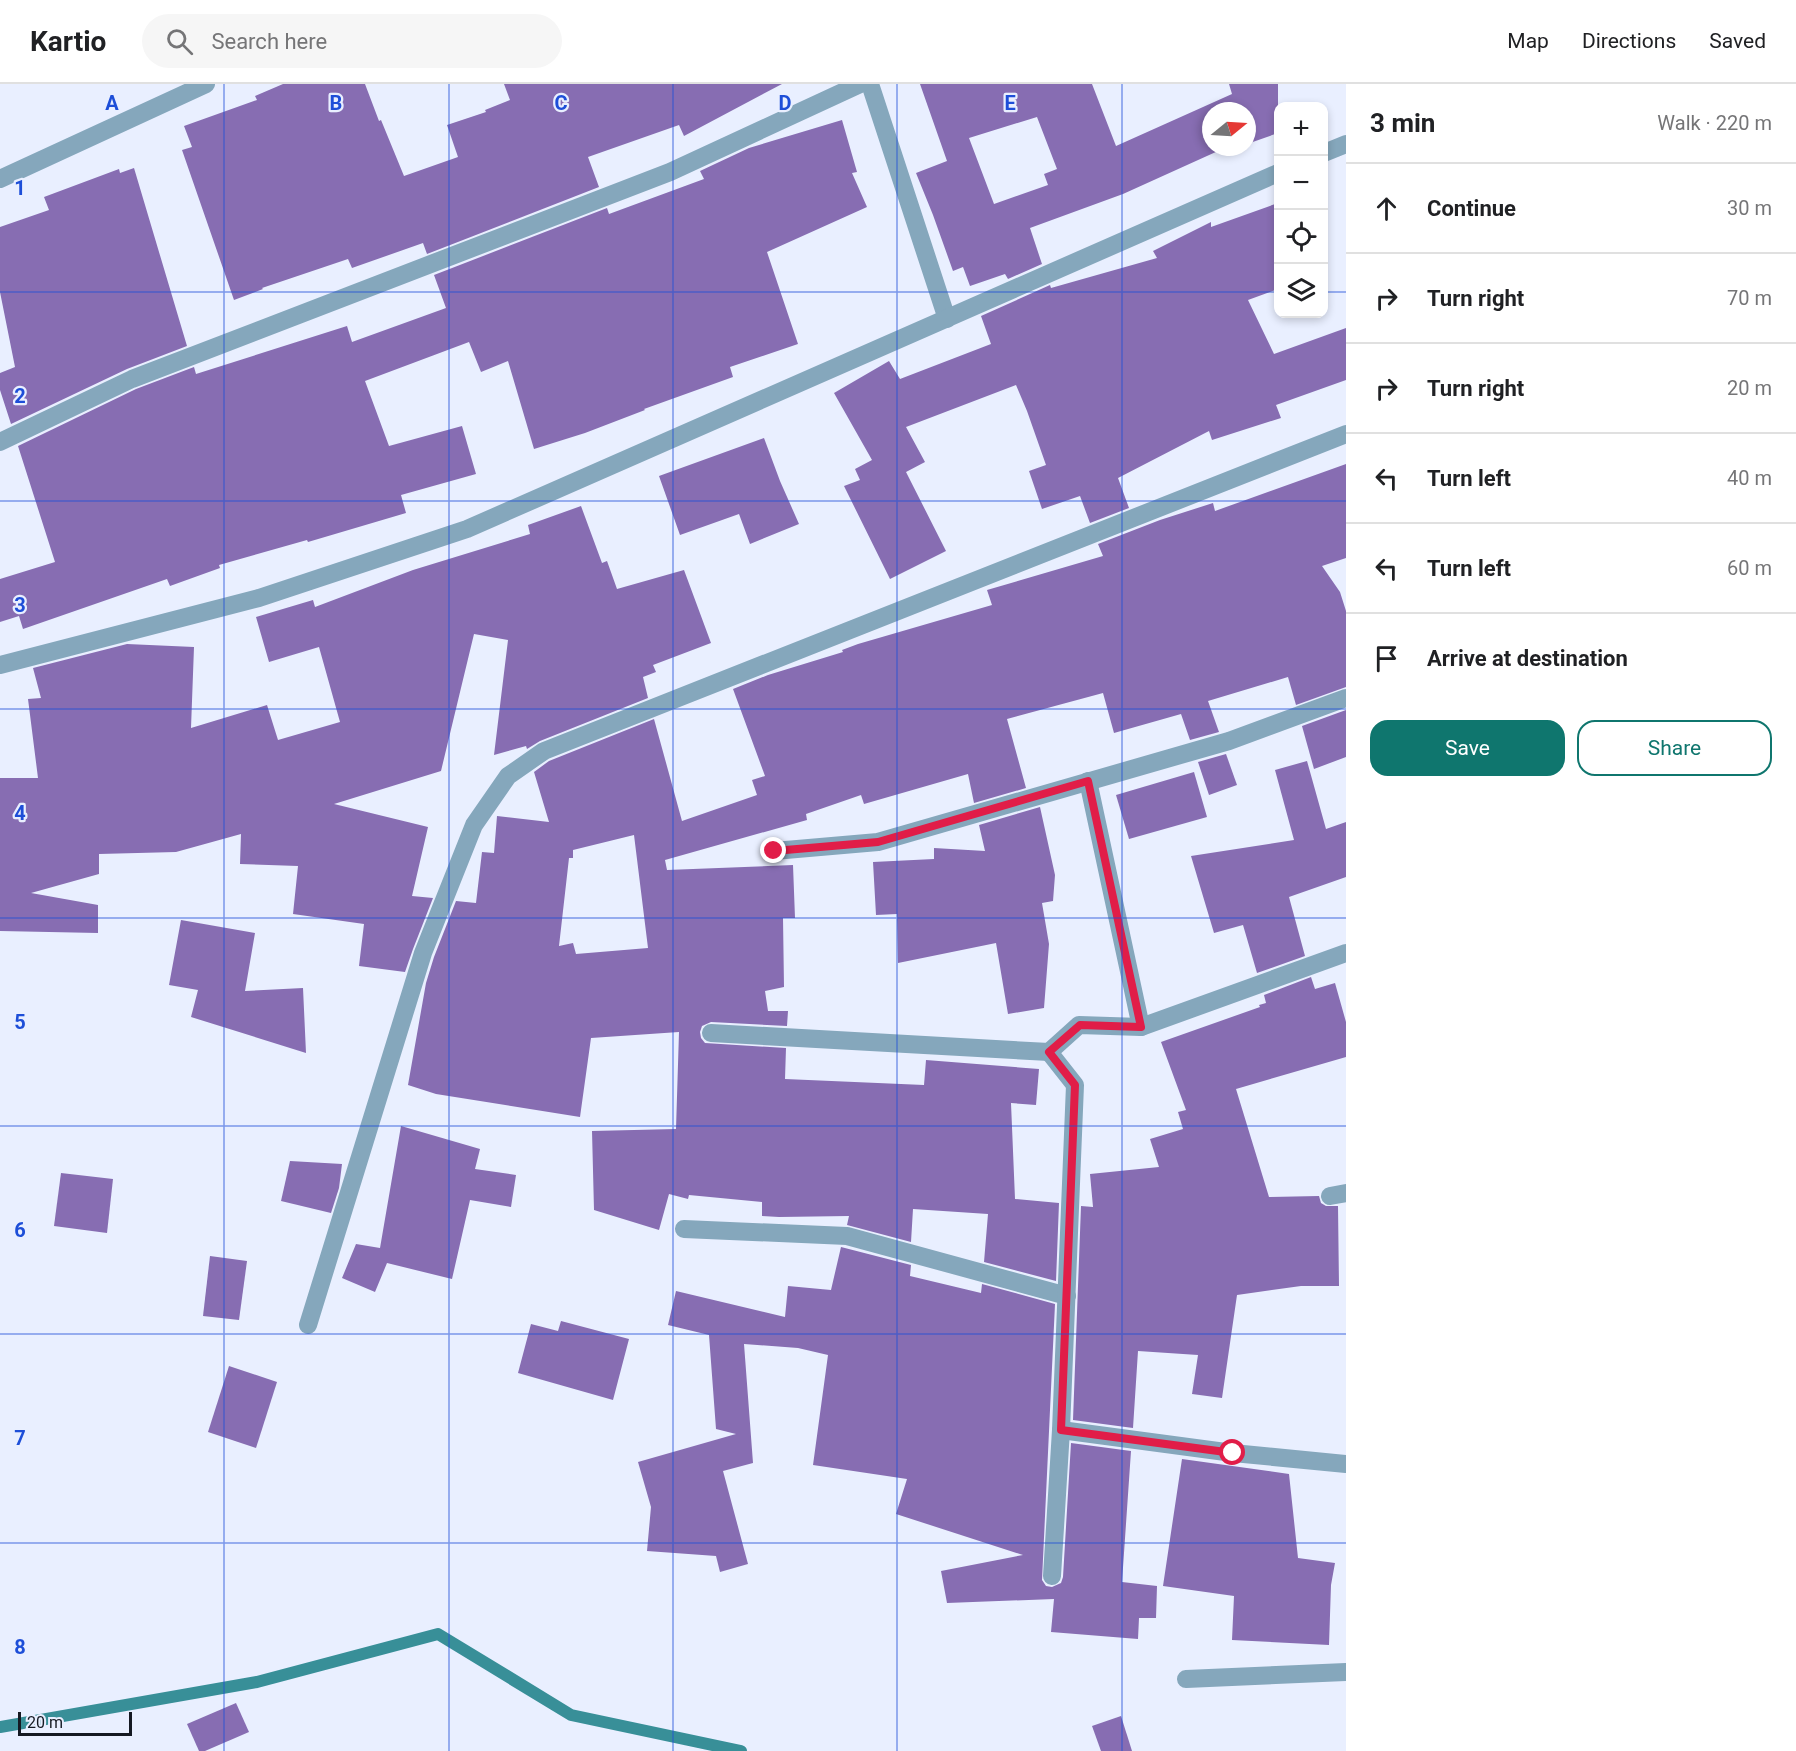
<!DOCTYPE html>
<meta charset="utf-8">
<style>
:root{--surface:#fff;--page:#f6f6f6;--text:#202124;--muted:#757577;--line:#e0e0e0;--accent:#0f766e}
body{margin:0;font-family:Roboto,sans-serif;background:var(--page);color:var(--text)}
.controls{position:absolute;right:18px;top:18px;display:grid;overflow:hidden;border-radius:12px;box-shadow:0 3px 9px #0003}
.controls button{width:54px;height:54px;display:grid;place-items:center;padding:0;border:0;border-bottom:2px solid var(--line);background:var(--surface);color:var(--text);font:30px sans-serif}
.compass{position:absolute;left:1202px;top:18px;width:54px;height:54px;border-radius:50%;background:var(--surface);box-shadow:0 3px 9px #0003;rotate:72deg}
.scale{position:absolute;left:18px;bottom:15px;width:114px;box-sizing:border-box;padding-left:6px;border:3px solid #151922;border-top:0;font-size:16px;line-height:21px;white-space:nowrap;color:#151922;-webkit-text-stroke:4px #e9efff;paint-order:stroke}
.stop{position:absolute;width:18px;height:18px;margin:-14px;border:4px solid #e11d48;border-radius:50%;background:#fff}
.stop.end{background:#e11d48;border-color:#fff;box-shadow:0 2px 6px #0008}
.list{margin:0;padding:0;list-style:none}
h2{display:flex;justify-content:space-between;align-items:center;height:78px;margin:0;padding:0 24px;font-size:26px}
h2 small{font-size:20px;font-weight:400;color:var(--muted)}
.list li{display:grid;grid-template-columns:39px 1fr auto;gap:18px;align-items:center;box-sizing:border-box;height:90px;padding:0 24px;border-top:2px solid var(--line)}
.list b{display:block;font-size:22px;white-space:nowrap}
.list em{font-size:20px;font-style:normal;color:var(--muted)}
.actions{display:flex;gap:12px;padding:18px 24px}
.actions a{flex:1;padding:14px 0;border:2px solid var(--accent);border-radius:18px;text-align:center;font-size:21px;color:var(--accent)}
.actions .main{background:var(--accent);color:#fff}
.icon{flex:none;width:33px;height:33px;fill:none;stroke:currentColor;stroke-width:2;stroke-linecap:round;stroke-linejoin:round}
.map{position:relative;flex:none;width:1346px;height:1667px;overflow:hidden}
header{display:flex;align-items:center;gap:36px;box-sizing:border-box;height:84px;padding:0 30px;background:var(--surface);border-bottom:2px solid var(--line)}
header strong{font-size:28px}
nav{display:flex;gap:33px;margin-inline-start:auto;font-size:21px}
.search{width:420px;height:54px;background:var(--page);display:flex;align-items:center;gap:15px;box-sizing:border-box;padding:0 21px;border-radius:33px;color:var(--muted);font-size:22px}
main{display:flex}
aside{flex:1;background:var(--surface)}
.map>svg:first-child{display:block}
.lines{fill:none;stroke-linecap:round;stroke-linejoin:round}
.stream{stroke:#388f98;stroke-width:12}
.building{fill:#876db2;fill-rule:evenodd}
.minor{stroke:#85a7bc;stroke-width:18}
.route{stroke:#e11d48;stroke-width:8}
.grid{fill:none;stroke:#1d4ed8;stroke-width:1.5;stroke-opacity:0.55}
.grid-label{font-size:20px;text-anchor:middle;font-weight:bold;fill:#1d4ed8;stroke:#e9efff;stroke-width:4.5;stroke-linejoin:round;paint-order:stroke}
</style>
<header>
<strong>Kartio</strong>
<div class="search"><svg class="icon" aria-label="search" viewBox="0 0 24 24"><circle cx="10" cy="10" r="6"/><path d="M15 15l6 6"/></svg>Search here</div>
<nav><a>Map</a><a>Directions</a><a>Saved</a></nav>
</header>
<main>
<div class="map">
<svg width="1346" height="1667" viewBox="0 0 1346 1667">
<rect width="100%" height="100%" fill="#e9efff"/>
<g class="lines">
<!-- stream -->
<polyline class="stream" points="0,1643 257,1598 438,1550 571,1631 741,1667"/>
</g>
<!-- building -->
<g class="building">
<polygon points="283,0 365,0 379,37 381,36 404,92 458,73 447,41 486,28 485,26 510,16 504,0 782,0 684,52 679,41 588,73 599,103 427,170 423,159 352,184 348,175 262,204 263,205 234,216 182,66 192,63 184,42 257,16 255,12"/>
<path d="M920,0H1092L1116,62L1232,10L1229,0H1278V49L1247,60V27H1211V63H1240L1219,70L1218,67L1123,110L1030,144L1042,180L1008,195L1005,190L970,202L963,183L953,187L933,131L916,89L947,77ZM1037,33L1057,85L1044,90L1048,101L994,120L969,54Z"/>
<polygon points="842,36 857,88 852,89 867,123 767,168 798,260 730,283 733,293 644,325 645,326 585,349 534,365 508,277 481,288 469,258 365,297 389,362 462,342 476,390 401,411 406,429 308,458 307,456 219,481 220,484 170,502 167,495 23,545 19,532 0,538 0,495 55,478 18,362 136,305 194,283 196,290 347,242 352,258 446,224 434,191 607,124 609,130 704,95 700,87 749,64"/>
<polygon points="134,84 187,262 127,285 11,340 0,306 0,289 15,283 0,208 0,143 49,126 44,113 119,85 120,89"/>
<polygon points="1278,119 1278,205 1248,216 1274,270 1346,244 1346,296 1276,321 1281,334 1212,356 1209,347 1118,394 1129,424 1090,439 1080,412 1042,425 1029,387 1046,381 1027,327 1016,301 906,343 925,378 906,388 946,467 890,495 844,402 860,396 855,385 872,376 834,309 889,277 900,295 991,260 981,232 1050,201 1051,204 1157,174 1153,167 1211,138 1211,143"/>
<polygon points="764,354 780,397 799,440 750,460 739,430 680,451 659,392"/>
<path d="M1346,380V474L1322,482L1340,508L1346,527V603L1296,621L1288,593L1208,617L1219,648L1190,656L1181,630L1114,649L1103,609L1007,635L1026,704L974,719L968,690L864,720L861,711L806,730L807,736L665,776L667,786L793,781L795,834H783L784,903L765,907L768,927H788L787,942L711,938L702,942L700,948L701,954L705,959L786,964L785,995L924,1001L926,976L1039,985L1036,1021L1011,1019L1015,1115L1059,1119L1056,1197L984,1178L988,1130L913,1125L911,1158L847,1141L849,1132L779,1133L762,1132V1118L689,1111L688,1115L669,1110L659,1146L594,1126L592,1047L676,1045L679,948L591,954L580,1033L436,1010L408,1001L426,899L434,873L456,817L476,819L482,768L494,769L497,732L549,738L534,688L549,677L654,635L682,737L757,711L752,696L765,692L733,605L768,591L843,568L842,566L858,560L992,521L987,506L1103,472L1098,460L1160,436L1213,419L1215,427ZM634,751L648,864L576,870L573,859L559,862L569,774H573V766Z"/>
<polygon points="581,422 602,479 607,477 617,505 684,486 711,559 653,581 656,588 643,593 648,614 540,657 527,665 526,662 494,671 508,556 474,550 441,687 334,720 428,743 412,812 433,814 413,865 405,888 359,882 364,840 293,830 298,782 240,780 241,750 176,768 99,770 99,790 31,809 98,821 98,849 0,847 0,694 38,694 28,615 41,614 33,584 127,560 194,563 191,644 267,621 278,656 340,638 319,563 269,578 256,533 313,516 315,523 413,486 530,450 528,441"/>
<polygon points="1346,626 1346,673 1314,685 1302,642"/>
<polygon points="1226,670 1237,701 1209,711 1198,678"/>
<polygon points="1307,677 1326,745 1346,738 1346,793 1289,813 1305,872 1257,889 1243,841 1214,849 1191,772 1294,756 1275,686"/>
<polygon points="1194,688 1207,733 1129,755 1116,711"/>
<polygon points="1040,723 1055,791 1053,817 1042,819 1049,860 1044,924 1008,930 996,859 898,879 897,830 876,831 873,778 934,775 934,764 985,767 979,741"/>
<polygon points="181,836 255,849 245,907 303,904 306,969 191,933 198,906 169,901"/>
<polygon points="1311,893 1315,905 1335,899 1346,938 1346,973 1236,1005 1269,1113 1319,1112 1321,1119 1326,1122 1338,1122 1339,1202 1301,1202 1237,1211 1222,1314 1192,1310 1198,1271 1138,1267 1133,1344 1073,1336 1081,1122 1093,1123 1090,1090 1159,1083 1150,1055 1183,1045 1178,1028 1186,1026 1161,958 1260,923 1259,921 1266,919 1264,911"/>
<polygon points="401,1042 480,1065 475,1085 516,1091 511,1123 470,1116 452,1195 387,1179 375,1208 342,1194 356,1160 380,1164"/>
<polygon points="290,1077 342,1080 339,1104 331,1129 281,1117"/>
<polygon points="61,1089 113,1095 107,1149 54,1142"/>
<polygon points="841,1163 911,1181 910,1192 981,1209 982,1200 1055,1220 1042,1496 1046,1502 1052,1503 1061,1499 1063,1493 1071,1359 1131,1367 1122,1498 1157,1502 1156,1534 1139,1534 1138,1555 1051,1548 1054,1515 947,1519 941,1487 1023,1471 896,1430 907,1395 813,1381 828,1271 798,1264 744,1260 753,1379 723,1387 748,1480 720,1488 716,1472 647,1467 651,1423 638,1378 736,1350 716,1345 709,1251 668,1241 676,1207 785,1233 788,1202 831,1206"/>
<polygon points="210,1172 247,1177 239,1236 203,1232"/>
<polygon points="561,1237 629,1255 613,1316 518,1289 531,1240 558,1247"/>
<polygon points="229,1282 277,1298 256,1364 208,1348"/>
<polygon points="1182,1375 1289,1390 1298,1474 1335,1479 1331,1501 1329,1561 1232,1556 1234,1512 1163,1502"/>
<polygon points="236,1619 249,1648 205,1667 199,1667 187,1640"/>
<polygon points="1121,1632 1132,1667 1101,1667 1092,1642"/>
</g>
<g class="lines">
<!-- minor -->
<g class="minor">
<polyline points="870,0 947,235"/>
<polyline points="1324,69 1346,60"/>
<polyline points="0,95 206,0"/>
<polyline points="0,358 132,295 670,88 860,0"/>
<polyline points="0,581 259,514 467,445 1278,89"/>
<polyline points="1088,697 1141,943"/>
<polyline points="774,767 878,758 1229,657 1346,614"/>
<polyline points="711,949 1049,968"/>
<polyline points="1330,1112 1346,1109"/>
<polyline points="684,1145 847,1152 1067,1212"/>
<polyline points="308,1241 423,869 474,741 508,692 544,667 1346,350"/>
<polyline points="1061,1346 1233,1369 1346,1380"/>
<polyline points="1052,1492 1061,1346 1075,1001 1049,968 1079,941 1141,943 1346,869"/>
<polyline points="1186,1595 1346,1588"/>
</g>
</g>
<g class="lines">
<!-- route -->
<polyline class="route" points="774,767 878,758 1088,697 1141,943 1080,941 1049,968 1075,1001 1061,1346 1233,1369"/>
</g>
<!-- grid -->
<path class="grid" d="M224,0V1667M449,0V1667M673,0V1667M897,0V1667M1122,0V1667M0,208H1278M1324,208H1346M0,417H1346M0,625H1346M0,834H1346M0,1042H1346M0,1250H1346M0,1459H1346"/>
<g class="grid-label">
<text x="112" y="26">A</text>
<text x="336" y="26">B</text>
<text x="561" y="26">C</text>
<text x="785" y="26">D</text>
<text x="1010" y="26">E</text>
<text x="20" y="111">1</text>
<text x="20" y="319">2</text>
<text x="20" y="528">3</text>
<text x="20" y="736">4</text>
<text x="20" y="945">5</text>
<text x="20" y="1153">6</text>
<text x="20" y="1361">7</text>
<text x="20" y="1570">8</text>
</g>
</svg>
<div class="controls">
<button>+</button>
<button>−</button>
<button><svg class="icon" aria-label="locate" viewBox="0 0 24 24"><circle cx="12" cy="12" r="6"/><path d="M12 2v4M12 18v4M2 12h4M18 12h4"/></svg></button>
<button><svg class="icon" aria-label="layers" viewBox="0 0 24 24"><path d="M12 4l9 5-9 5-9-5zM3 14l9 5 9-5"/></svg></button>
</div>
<svg class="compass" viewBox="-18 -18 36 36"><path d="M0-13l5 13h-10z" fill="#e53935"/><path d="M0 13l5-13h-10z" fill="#757577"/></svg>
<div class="scale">20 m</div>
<div class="stop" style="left:1233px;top:1369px"></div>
<div class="stop end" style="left:774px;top:767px"></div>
</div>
<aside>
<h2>3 min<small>Walk · 220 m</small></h2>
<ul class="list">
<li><svg class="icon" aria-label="ahead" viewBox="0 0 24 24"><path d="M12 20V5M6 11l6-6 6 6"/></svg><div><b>Continue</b></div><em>30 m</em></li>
<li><svg class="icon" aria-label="right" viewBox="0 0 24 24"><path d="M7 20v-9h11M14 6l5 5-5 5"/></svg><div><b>Turn right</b></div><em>70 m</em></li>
<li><svg class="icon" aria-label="right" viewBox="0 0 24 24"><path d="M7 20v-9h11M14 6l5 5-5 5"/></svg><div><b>Turn right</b></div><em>20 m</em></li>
<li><svg class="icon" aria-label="left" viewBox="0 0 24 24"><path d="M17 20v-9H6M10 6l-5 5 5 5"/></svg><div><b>Turn left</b></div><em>40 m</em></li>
<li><svg class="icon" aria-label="left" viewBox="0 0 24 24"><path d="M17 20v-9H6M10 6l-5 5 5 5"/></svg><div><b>Turn left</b></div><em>60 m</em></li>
<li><svg class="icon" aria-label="arrive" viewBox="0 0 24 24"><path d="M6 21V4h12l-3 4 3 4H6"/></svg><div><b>Arrive at destination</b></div></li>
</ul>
<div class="actions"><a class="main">Save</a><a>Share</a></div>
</aside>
</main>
